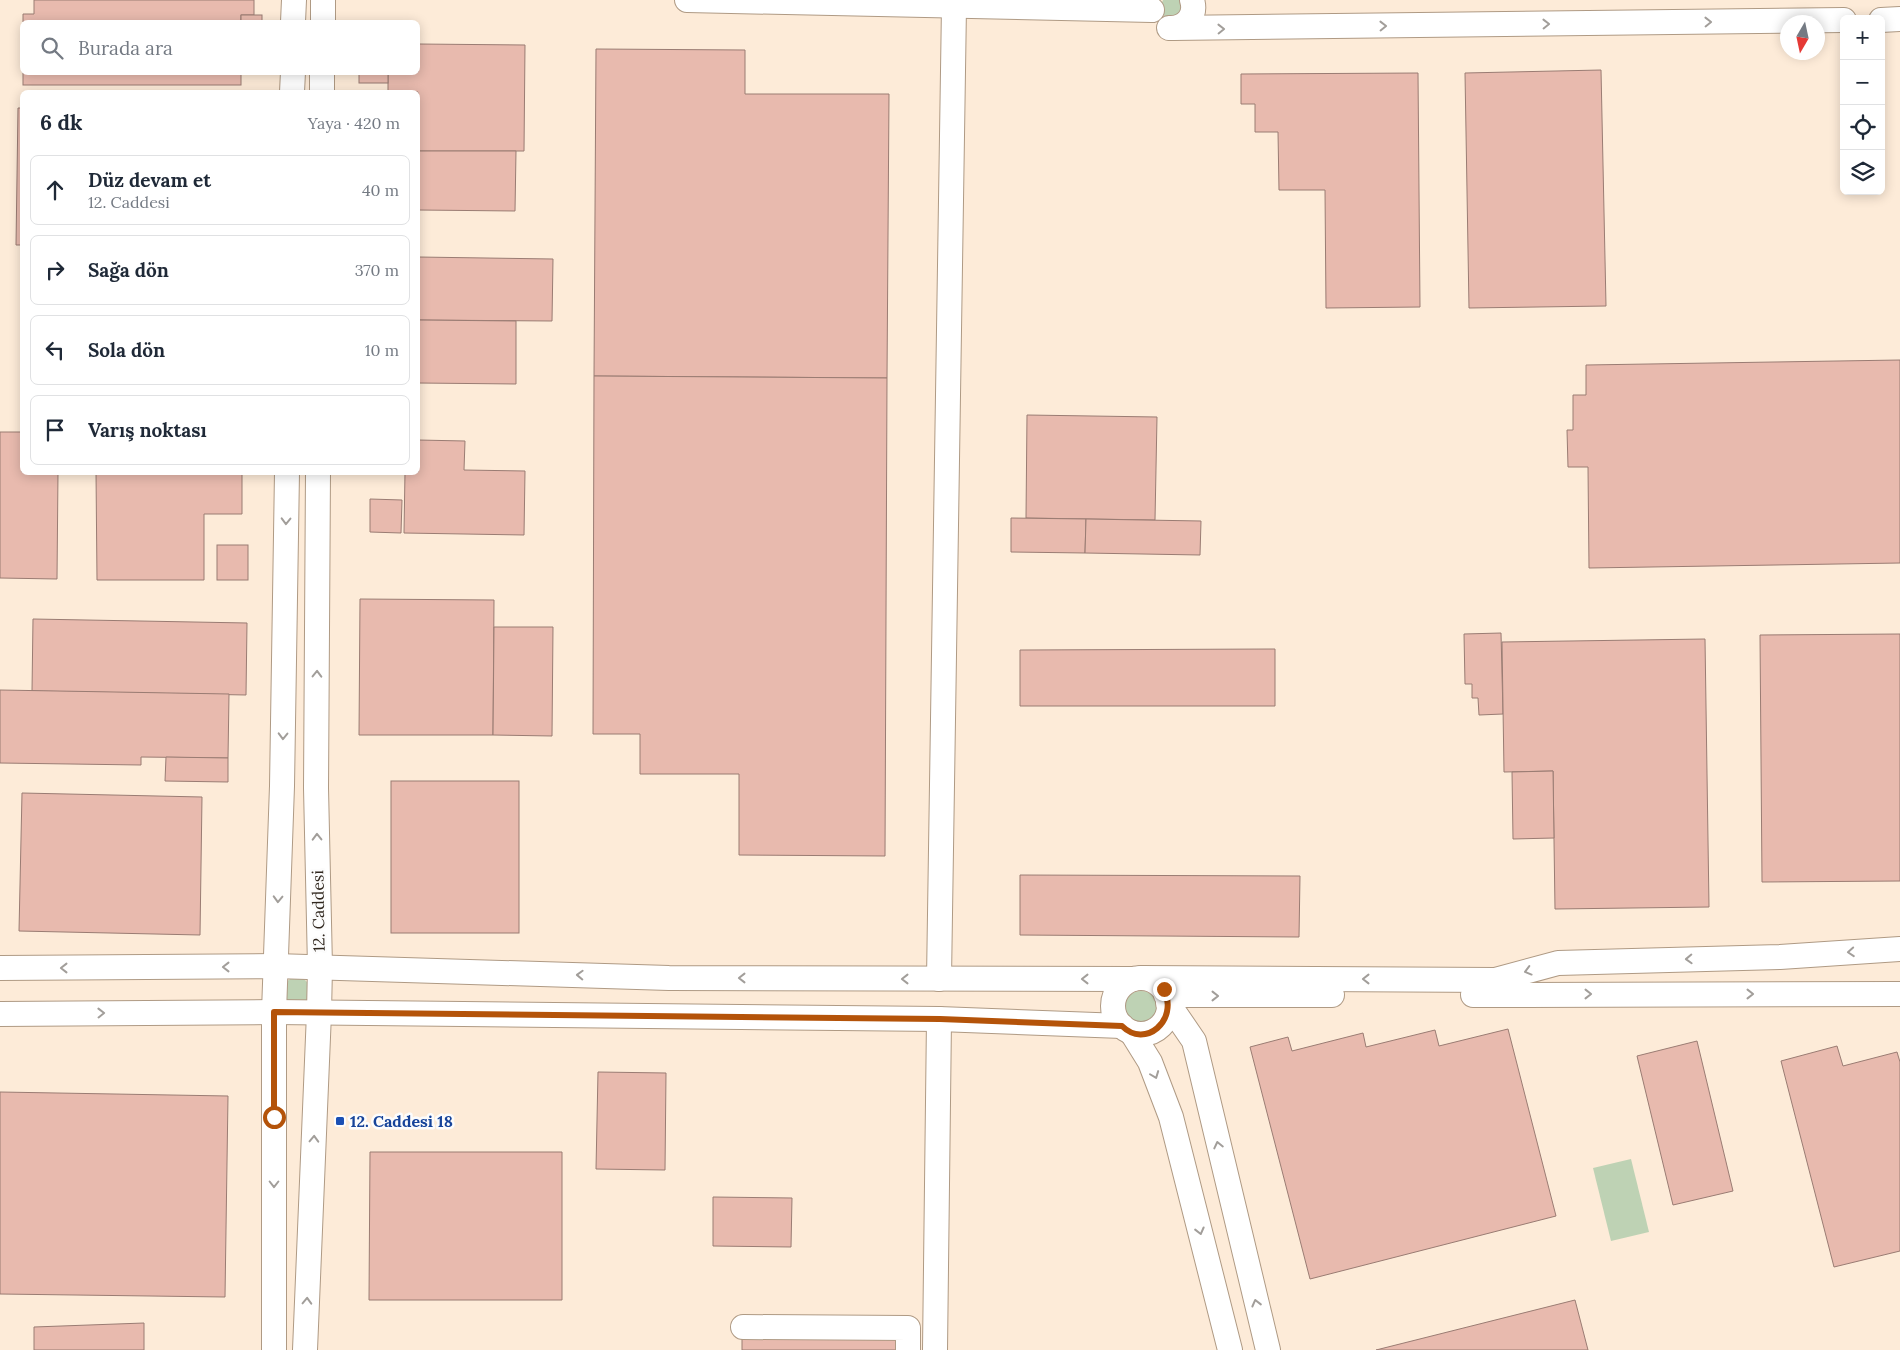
<!DOCTYPE html>
<html lang="tr">
<meta charset="utf-8">
<style>
:root{--surface:#fff;--page:#f2f2f3;--text:#1f2937;--muted:#747a83;--line:#e0e1e3}
body{margin:0;font-family:Lora,serif;background:var(--page);color:var(--text)}
.controls{position:absolute;right:15px;top:15px;display:grid;overflow:hidden;border-radius:8px;box-shadow:0 2px 12px #0003}
.controls button{width:45px;height:45px;display:grid;place-items:center;padding:0;border:0;border-bottom:1px solid var(--line);background:var(--surface);color:var(--text);font:25px sans-serif}
.compass{position:absolute;left:1780px;top:15px;width:45px;height:45px;border-radius:50%;background:var(--surface);box-shadow:0 2px 12px #0003;rotate:189deg}
.stop{position:absolute;width:15px;height:15px;margin:-11px;border:4px solid #b45309;border-radius:50%;background:#fff}
.stop.end{background:#b45309;border-color:#fff;box-shadow:0 1px 5px #0008}
.list{margin:0;padding:0;list-style:none}
h2{display:flex;justify-content:space-between;align-items:center;height:65px;margin:0;padding:0 20px;font-size:21px}
h2 small{font-size:16px;font-weight:400;color:var(--muted)}
.list li{display:grid;grid-template-columns:32px 1fr auto;gap:15px;align-items:center;box-sizing:border-box;height:70px;margin:0 10px 10px;padding:0 10px;border:1px solid var(--line);border-radius:8px}
.list b{display:block;font-size:19px;white-space:nowrap}
.list p{margin:0;font-size:16px;white-space:nowrap;color:var(--muted)}
.list em{font-size:16px;font-style:normal;color:var(--muted)}
.icon{flex:none;width:28px;height:28px;fill:none;stroke:currentColor;stroke-width:2;stroke-linecap:round;stroke-linejoin:round}
.map{position:relative;flex:none;width:1900px;height:1350px;overflow:hidden}
.search{position:absolute;background:var(--surface);box-shadow:0 2px 12px #0003;left:20px;top:20px;width:400px;height:55px;display:flex;align-items:center;gap:12px;box-sizing:border-box;padding:0 18px;border-radius:8px;color:var(--muted);font-size:19px}
.panel{position:absolute;background:var(--surface);box-shadow:0 2px 12px #0003;left:20px;top:90px;width:400px;height:385px;border-radius:8px}
.map>svg:first-child{display:block}
.green{fill:#bed2b4}
.building{fill:#e8baae;stroke:#9a7c73}
.lines{fill:none;stroke-linecap:round;stroke-linejoin:round}
.minor-casing{stroke:#af9a84;stroke-width:26}
.minor{stroke:#fff;stroke-width:24}
.oneway{stroke:#a29e9a}
.route{stroke:#b45309;stroke-width:6}
.transit-dot{fill:#1a4fb4;stroke:#fcfcfc;stroke-width:2}
.labels{text-anchor:middle;dominant-baseline:central;stroke-width:5;stroke-linejoin:round;paint-order:stroke}
.street-label{font-size:16px;fill:#30271e;stroke:#fcfcfc}
.transit-label{font-size:16px;font-weight:bold;fill:#164399;stroke:#fcfcfc;text-anchor:start}
</style>
<div class="map">
<svg width="1900" height="1350" viewBox="0 0 1900 1350">
<rect width="100%" height="100%" fill="#fdebd8"/>
<!-- green -->
<g class="green">
<path d="M1163,0H1182L1183,14L1168,19C1161,15 1159,7 1163,0Z"/>
<polygon points="293,977 302,977 308,983 308,999 304,1002 288,1001 285,998 286,982"/>
<circle cx="1141" cy="1008" r="17"/>
<polygon points="1631,1159 1649,1232 1611,1241 1593,1168"/>
</g>
<!-- building -->
<g class="building">
<polygon points="34,0 254,0 254,15 241,15 241,22 23,22 23,14 34,14"/>
<rect x="241" y="15" width="21" height="7"/>
<polygon points="418,44 525,45 524,151 418,151 418,92 388,92 388,72 418,72"/>
<polygon points="596,49 745,50 745,94 889,94 887,378 594,376"/>
<polygon points="1601,70 1606,306 1469,308 1465,73"/>
<rect x="23" y="72" width="218" height="13"/>
<rect x="359" y="72" width="29" height="11"/>
<polygon points="1418,73 1420,307 1326,308 1325,190 1279,190 1278,132 1255,132 1255,104 1241,104 1241,74"/>
<polygon points="18,108 22,108 22,245 16,245"/>
<polygon points="418,151 516,151 515,211 418,210"/>
<polygon points="418,257 553,259 552,321 418,320"/>
<polygon points="418,320 516,321 516,384 418,383"/>
<polygon points="1900,360 1900,563 1589,568 1588,467 1568,467 1567,430 1573,430 1573,395 1586,395 1586,365"/>
<polygon points="594,376 887,378 885,856 739,855 739,774 640,774 640,734 593,734"/>
<polygon points="1027,415 1157,417 1155,520 1026,518"/>
<polygon points="0,432 22,432 22,472 58,472 57,579 0,578"/>
<polygon points="418,440 465,441 464,470 525,471 524,535 404,533 405,472 418,472"/>
<polygon points="96,472 242,472 242,514 204,514 204,580 97,580"/>
<polygon points="370,499 402,500 401,533 370,532"/>
<polygon points="1011,518 1086,519 1085,553 1011,552"/>
<polygon points="1086,519 1201,521 1200,555 1085,553"/>
<rect x="217" y="545" width="31" height="35"/>
<polygon points="360,599 494,600 493,735 359,735"/>
<polygon points="33,619 247,623 246,695 32,691"/>
<polygon points="494,627 553,627 552,736 493,735"/>
<polygon points="1501,633 1503,714 1479,715 1478,698 1472,698 1472,684 1465,684 1464,634"/>
<polygon points="1900,634 1900,881 1762,882 1760,635"/>
<polygon points="1705,639 1709,907 1555,909 1553,771 1504,772 1502,642"/>
<polygon points="1275,649 1275,706 1020,706 1020,650"/>
<polygon points="0,690 229,694 228,758 141,757 141,765 0,763"/>
<polygon points="166,757 228,758 228,782 165,781"/>
<polygon points="1553,771 1554,838 1513,839 1512,772"/>
<rect x="391" y="781" width="128" height="152"/>
<polygon points="22,793 202,797 200,935 19,931"/>
<polygon points="1020,875 1300,876 1299,937 1020,935"/>
<polygon points="1508,1029 1556,1216 1310,1279 1250,1047 1288,1037 1292,1051 1363,1033 1366,1047 1435,1030 1439,1046"/>
<polygon points="1697,1041 1733,1191 1673,1205 1637,1056"/>
<polygon points="1837,1046 1843,1066 1897,1052 1900,1062 1900,1251 1834,1267 1781,1061"/>
<polygon points="598,1072 666,1073 665,1170 596,1169"/>
<polygon points="0,1092 228,1096 225,1297 0,1294"/>
<polygon points="370,1152 562,1152 562,1300 369,1300"/>
<polygon points="713,1197 792,1198 791,1247 713,1246"/>
<polygon points="1575,1300 1588,1350 1376,1350"/>
<polygon points="144,1323 144,1350 34,1350 34,1327"/>
<polygon points="742,1332 898,1333 898,1350 742,1350"/>
</g>
<g class="lines">
<!-- minor casing -->
<g class="minor-casing">
<g id="minor">
<polyline points="687,0 1152,10"/>
<polyline points="1881,20 1900,19"/>
<polyline points="293,22 294,0"/>
<polyline points="323,22 323,0"/>
<path d="M1169,28C1185,29 1197,16 1192,0"/>
<polyline points="1172,28 1844,20"/>
<polyline points="292,92 293,72"/>
<polyline points="322,92 322,72"/>
<polyline points="0,968 275,966 669,978 1133,979"/>
<polyline points="1141,978 1495,980 1558,963 1780,957 1900,949"/>
<circle cx="1141" cy="1006" r="28"/>
<polyline points="939,979 954,6"/>
<polyline points="1166,995 1332,995"/>
<polyline points="1473,995 1900,994"/>
<polyline points="1168,1003 1194,1041 1268,1350"/>
<polyline points="0,1014 274,1012 939,1019 1122,1026"/>
<polyline points="1132,1033 1150,1062 1171,1117 1230,1350"/>
<polyline points="743,1327 908,1328 908,1350"/>
<polyline points="274,1350 274,1012 282,786 287,472"/>
<polyline points="305,1350 319,1013 320,967 316,788 318,472"/>
<polyline points="935,1350 939,1019"/>
</g>
</g>
<!-- minor -->
<use href="#minor" class="minor"/>
</g>
<!-- one-way arrows -->
<defs><path id="oneway-chevron" d="M-2-3.5L2.5 0L-2 3.5" fill="none" stroke-width="1.6" stroke-linecap="round" stroke-linejoin="round" transform="scale(1.25)"/></defs>
<g class="oneway">
<use href="#oneway-chevron" transform="translate(1708 22) rotate(-1)"/>
<use href="#oneway-chevron" transform="translate(1546 24) rotate(-1)"/>
<use href="#oneway-chevron" transform="translate(1383 26) rotate(-1)"/>
<use href="#oneway-chevron" transform="translate(1221 29) rotate(-1)"/>
<use href="#oneway-chevron" transform="translate(286 521) rotate(91)"/>
<use href="#oneway-chevron" transform="translate(317 674) rotate(-89)"/>
<use href="#oneway-chevron" transform="translate(283 736) rotate(91)"/>
<use href="#oneway-chevron" transform="translate(317 837) rotate(-91)"/>
<use href="#oneway-chevron" transform="translate(278 899) rotate(92)"/>
<use href="#oneway-chevron" transform="translate(1851 952) rotate(176)"/>
<use href="#oneway-chevron" transform="translate(1689 959) rotate(178)"/>
<use href="#oneway-chevron" transform="translate(226 967) rotate(180)"/>
<use href="#oneway-chevron" transform="translate(64 968) rotate(180)"/>
<use href="#oneway-chevron" transform="translate(1528 971) rotate(165)"/>
<use href="#oneway-chevron" transform="translate(580 975) rotate(-178)"/>
<use href="#oneway-chevron" transform="translate(742 978) rotate(-180)"/>
<use href="#oneway-chevron" transform="translate(905 979) rotate(-180)"/>
<use href="#oneway-chevron" transform="translate(1085 979) rotate(180)"/>
<use href="#oneway-chevron" transform="translate(1366 979) rotate(-180)"/>
<use href="#oneway-chevron" transform="translate(1588 994)"/>
<use href="#oneway-chevron" transform="translate(1750 994)"/>
<use href="#oneway-chevron" transform="translate(1215 996)"/>
<use href="#oneway-chevron" transform="translate(101 1013) rotate(-1)"/>
<use href="#oneway-chevron" transform="translate(1155 1075) rotate(69)"/>
<use href="#oneway-chevron" transform="translate(314 1139) rotate(-88)"/>
<use href="#oneway-chevron" transform="translate(1218 1145) rotate(-103)"/>
<use href="#oneway-chevron" transform="translate(274 1184) rotate(90)"/>
<use href="#oneway-chevron" transform="translate(1200 1231) rotate(76)"/>
<use href="#oneway-chevron" transform="translate(307 1301) rotate(-88)"/>
<use href="#oneway-chevron" transform="translate(1256 1303) rotate(-104)"/>
</g>
<g class="lines">
<!-- route -->
<path class="route" d="M274,1117V1012L940,1019L1122,1026C1145,1049 1179,1021 1164,989"/>
</g>
<!-- markers -->
<rect class="transit-dot" x="335" y="1116" width="10" height="10" rx="2.5"/>
<g class="labels">
<!-- street labels -->
<g class="street-label">
<text transform="translate(318 911) rotate(-91)">12. Caddesi</text>
</g>
<!-- transit labels -->
<g class="transit-label">
<text x="350" y="1121">12. Caddesi 18</text>
</g>
</g>
</svg>
<div class="controls">
<button>+</button>
<button>−</button>
<button><svg class="icon" aria-label="locate" viewBox="0 0 24 24"><circle cx="12" cy="12" r="6"/><path d="M12 2v4M12 18v4M2 12h4M18 12h4"/></svg></button>
<button><svg class="icon" aria-label="layers" viewBox="0 0 24 24"><path d="M12 4l9 5-9 5-9-5zM3 14l9 5 9-5"/></svg></button>
</div>
<svg class="compass" viewBox="-18 -18 36 36"><path d="M0-13l5 13h-10z" fill="#e53935"/><path d="M0 13l5-13h-10z" fill="#747a83"/></svg>
<div class="stop" style="left:274px;top:1117px"></div>
<div class="stop end" style="left:1164px;top:989px"></div>
<div class="search"><svg class="icon" aria-label="search" viewBox="0 0 24 24"><circle cx="10" cy="10" r="6"/><path d="M15 15l6 6"/></svg>Burada ara</div>
<section class="panel">
<h2>6 dk<small>Yaya · 420 m</small></h2>
<ul class="list">
<li><svg class="icon" aria-label="ahead" viewBox="0 0 24 24"><path d="M12 20V5M6 11l6-6 6 6"/></svg><div><b>Düz devam et</b><p>12. Caddesi</p></div><em>40 m</em></li>
<li><svg class="icon" aria-label="right" viewBox="0 0 24 24"><path d="M7 20v-9h11M14 6l5 5-5 5"/></svg><div><b>Sağa dön</b></div><em>370 m</em></li>
<li><svg class="icon" aria-label="left" viewBox="0 0 24 24"><path d="M17 20v-9H6M10 6l-5 5 5 5"/></svg><div><b>Sola dön</b></div><em>10 m</em></li>
<li><svg class="icon" aria-label="arrive" viewBox="0 0 24 24"><path d="M6 21V4h12l-3 4 3 4H6"/></svg><div><b>Varış noktası</b></div></li>
</ul>
</section>
</div>
